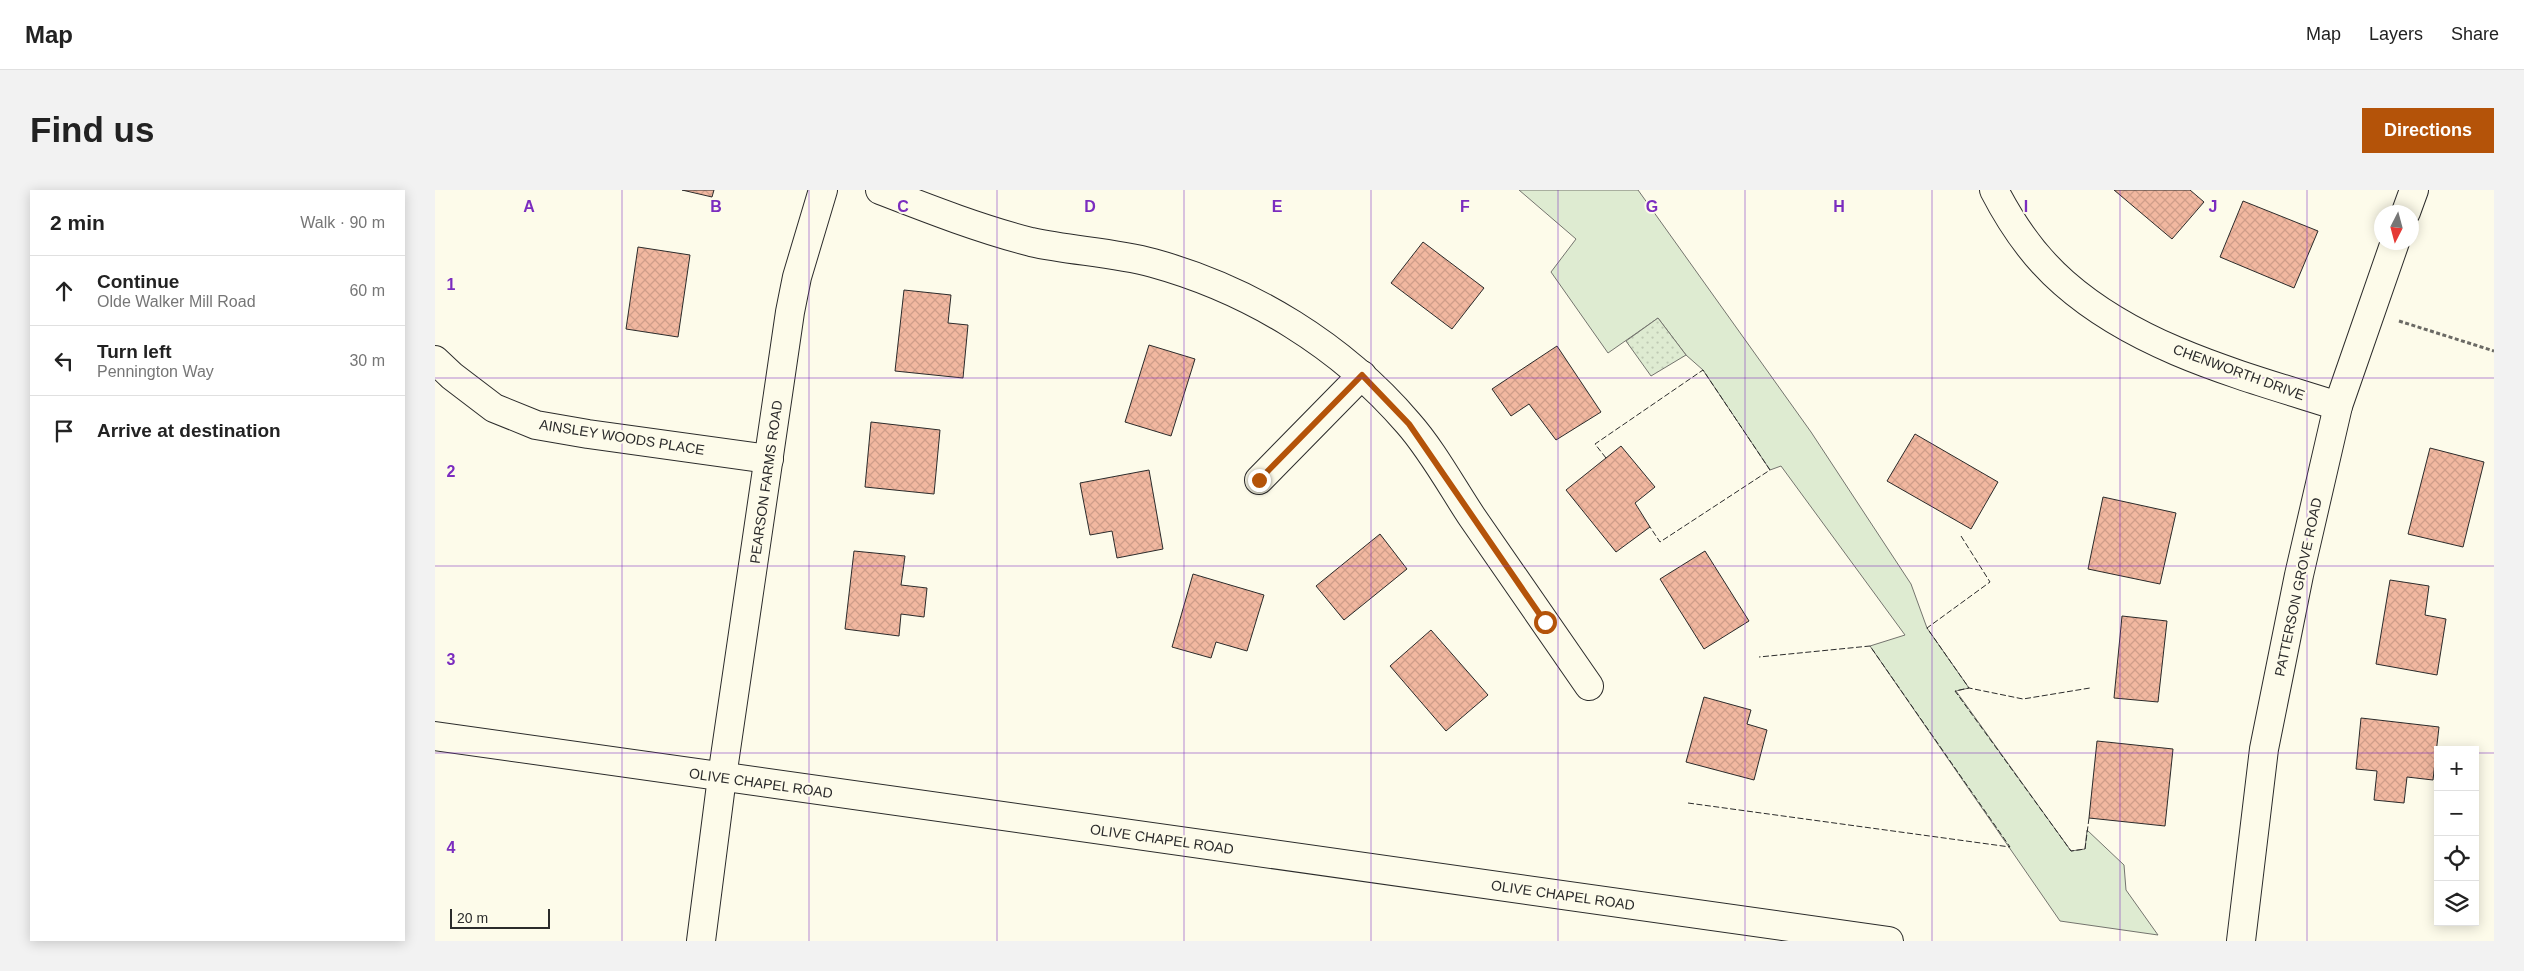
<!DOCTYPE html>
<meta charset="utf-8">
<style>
:root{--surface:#fff;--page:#f2f2f2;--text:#222;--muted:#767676;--line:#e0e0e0;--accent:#b45309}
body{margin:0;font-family:Helvetica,sans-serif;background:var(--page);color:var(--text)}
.controls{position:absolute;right:15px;bottom:15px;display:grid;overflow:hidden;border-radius:0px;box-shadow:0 2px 12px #0003}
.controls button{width:45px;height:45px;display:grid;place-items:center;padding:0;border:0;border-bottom:1px solid var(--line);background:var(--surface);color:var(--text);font:25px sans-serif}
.compass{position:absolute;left:1939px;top:15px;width:45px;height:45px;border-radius:50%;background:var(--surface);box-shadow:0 2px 12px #0003;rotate:186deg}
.scale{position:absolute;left:15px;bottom:12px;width:100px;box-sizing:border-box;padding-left:5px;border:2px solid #2b2b2b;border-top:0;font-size:14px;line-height:18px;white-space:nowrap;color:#2b2b2b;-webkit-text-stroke:4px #fdfbea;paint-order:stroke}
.stop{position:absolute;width:15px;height:15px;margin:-11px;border:4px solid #b45309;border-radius:50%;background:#fff}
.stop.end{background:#b45309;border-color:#fff;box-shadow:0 1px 5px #0008}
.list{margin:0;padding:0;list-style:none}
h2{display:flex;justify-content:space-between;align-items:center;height:65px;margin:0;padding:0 20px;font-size:21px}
h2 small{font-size:16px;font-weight:400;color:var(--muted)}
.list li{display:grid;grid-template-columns:32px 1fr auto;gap:15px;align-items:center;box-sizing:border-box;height:70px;padding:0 20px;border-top:1px solid var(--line)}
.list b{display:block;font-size:19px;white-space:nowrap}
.list p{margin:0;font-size:16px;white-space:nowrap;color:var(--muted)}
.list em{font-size:16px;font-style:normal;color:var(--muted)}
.icon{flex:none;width:28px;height:28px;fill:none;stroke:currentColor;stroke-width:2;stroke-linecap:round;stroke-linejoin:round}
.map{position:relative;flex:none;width:2059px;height:751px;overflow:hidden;border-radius:0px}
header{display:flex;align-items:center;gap:30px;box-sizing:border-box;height:70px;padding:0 25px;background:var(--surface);border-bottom:1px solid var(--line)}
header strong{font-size:24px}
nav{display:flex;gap:28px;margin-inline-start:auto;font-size:18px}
.intro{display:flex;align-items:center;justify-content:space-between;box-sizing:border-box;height:120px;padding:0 30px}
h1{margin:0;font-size:35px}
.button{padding:12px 22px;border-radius:0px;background:var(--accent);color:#fff;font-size:18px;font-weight:700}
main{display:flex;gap:30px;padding:0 30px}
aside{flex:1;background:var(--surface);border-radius:0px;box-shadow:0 2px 12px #0003}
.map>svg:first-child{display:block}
.grass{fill:#deebd1;stroke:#74746e}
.garden{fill:url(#garden-dots);stroke:#74746e}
.building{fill:url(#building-cross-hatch);stroke:#2b2b2b}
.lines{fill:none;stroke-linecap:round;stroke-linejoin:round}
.minor-casing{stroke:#2b2b2b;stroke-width:30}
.major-casing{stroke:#2b2b2b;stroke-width:30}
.path{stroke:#6a6964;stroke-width:3;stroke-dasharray:4 2.5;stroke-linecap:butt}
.minor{stroke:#fdfbea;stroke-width:28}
.major{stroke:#fdfbea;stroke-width:28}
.fence{stroke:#2b2b2b;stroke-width:1;stroke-dasharray:6 2.5;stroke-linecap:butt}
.route{stroke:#b45309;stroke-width:6}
.grid{fill:none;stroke:#7b2cbf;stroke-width:1;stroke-opacity:0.55}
.labels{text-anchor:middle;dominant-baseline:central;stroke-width:4;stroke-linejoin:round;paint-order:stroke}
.street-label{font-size:14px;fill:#2b2b2b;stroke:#fdfbea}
.grid-label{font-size:16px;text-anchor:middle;font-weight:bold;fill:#7b2cbf;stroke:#fdfbea;stroke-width:4;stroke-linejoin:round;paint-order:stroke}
</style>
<header>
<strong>Map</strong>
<nav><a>Map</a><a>Layers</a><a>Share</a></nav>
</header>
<div class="intro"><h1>Find us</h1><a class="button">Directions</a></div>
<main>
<aside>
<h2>2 min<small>Walk · 90 m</small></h2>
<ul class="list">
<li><svg class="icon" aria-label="ahead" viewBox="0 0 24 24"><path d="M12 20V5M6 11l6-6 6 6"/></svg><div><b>Continue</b><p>Olde Walker Mill Road</p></div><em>60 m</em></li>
<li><svg class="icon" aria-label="left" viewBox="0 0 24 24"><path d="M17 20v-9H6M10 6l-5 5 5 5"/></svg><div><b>Turn left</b><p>Pennington Way</p></div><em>30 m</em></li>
<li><svg class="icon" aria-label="arrive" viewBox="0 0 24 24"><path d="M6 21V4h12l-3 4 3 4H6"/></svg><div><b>Arrive at destination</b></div></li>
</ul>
</aside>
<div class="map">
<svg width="2059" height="751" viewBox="0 0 2059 751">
<defs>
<pattern id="garden-dots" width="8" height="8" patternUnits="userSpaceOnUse" patternTransform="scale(1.25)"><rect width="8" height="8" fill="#deebd1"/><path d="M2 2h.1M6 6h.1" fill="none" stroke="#bfcab4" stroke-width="1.8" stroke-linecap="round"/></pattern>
<pattern id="building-cross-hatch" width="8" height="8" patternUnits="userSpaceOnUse" patternTransform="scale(1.25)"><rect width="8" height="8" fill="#f2b8a0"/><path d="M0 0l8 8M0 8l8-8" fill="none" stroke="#d09e8a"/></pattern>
</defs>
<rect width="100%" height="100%" fill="#fdfbea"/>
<!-- grass -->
<polygon class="grass" points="1084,0 1203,0 1376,242 1476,394 1492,438 1534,498 1521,501 1636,661 1650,659 1652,640 1689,675 1691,700 1723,745 1625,731 1435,456 1470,445 1346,276 1335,280 1268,180 1251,165 1223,128 1173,163 1116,82 1141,49"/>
<!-- garden -->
<polygon class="garden" points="1223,128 1251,165 1216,186 1191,151"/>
<!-- building -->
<g class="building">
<polygon points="247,0 279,0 277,7"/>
<polygon points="1679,0 1755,0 1769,12 1737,49"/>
<polygon points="1808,11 1883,41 1859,98 1785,67"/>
<polygon points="988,52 1049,98 1017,139 956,93"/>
<polygon points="203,57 255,65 243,147 191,139"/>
<polygon points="469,100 516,105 513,133 533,135 528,188 460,181"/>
<polygon points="714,155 760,169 736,246 690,232"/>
<polygon points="1122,156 1166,222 1121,250 1094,214 1076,226 1057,199"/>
<polygon points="436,232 505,240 499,304 430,297"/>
<polygon points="1480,244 1563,292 1536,339 1452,291"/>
<polygon points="1186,256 1220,297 1200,313 1215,337 1181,362 1131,300"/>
<polygon points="1995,258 2049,272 2028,357 1973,344"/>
<polygon points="714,280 728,359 682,368 677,341 655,345 645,293"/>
<polygon points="1668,307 1741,323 1725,394 1653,379"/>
<polygon points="945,344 972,379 909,430 881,396"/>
<polygon points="419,361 470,366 466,395 492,398 489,427 466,424 464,446 410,439"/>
<polygon points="1270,361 1314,431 1269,459 1225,389"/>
<polygon points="758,384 829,405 812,461 781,452 776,468 737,457"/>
<polygon points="1955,390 1994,396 1990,425 2011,429 2002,485 1941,474"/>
<polygon points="1687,426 1732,431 1723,512 1679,508"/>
<polygon points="996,440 1053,505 1011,541 955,476"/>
<polygon points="1269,507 1316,520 1312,534 1332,540 1319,590 1251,572"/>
<polygon points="1926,528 2004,537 1998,590 1972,587 1969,613 1939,610 1942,581 1921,579"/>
<polygon points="1662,551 1738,559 1730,636 1654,628"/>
</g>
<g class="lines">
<!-- minor casing -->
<g class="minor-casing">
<g id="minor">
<path d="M445,0C494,19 545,39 596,52C636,61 678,62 718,73C816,100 907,156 973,233C997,260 1017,297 1037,327C1076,384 1115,440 1154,496"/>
<path d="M1559,0C1577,35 1599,67 1629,93C1705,160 1809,186 1903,216"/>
<polyline points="1971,22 1979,0"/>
<polyline points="0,170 17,186 59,218 101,235 153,244 334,269"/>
<polyline points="824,290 927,185"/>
<polyline points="266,751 287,587 355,122 362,87 388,0"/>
<polyline points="1806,751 1829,559 1864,385 1903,216 1960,52"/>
</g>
</g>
<!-- major casing -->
<g class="major-casing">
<polyline id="major" points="0,546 1454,751"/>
</g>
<!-- path -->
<polyline class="path" points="1964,131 2059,161"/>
<!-- minor -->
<use href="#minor" class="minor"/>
<!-- major -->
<use href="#major" class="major"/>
<!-- fence -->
<g class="fence">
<polyline points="1171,268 1160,254 1268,180 1335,280 1225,352 1215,337"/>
<polyline points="1526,346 1555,392 1492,438 1534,498"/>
<polyline points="1253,613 1575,657 1435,456 1324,467"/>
<polyline points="1654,628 1650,659 1636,661 1520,501 1534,498 1588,509 1655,498"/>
</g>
</g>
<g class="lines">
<!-- route -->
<polyline class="route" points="824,290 927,185 974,234 1110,432"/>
</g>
<!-- grid -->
<path class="grid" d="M187,0V751M374,0V751M562,0V751M749,0V751M936,0V751M1123,0V751M1310,0V751M1497,0V751M1685,0V751M1872,0V751M0,188H2059M0,376H2059M0,563H2003M2040,563H2059"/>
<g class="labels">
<!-- street labels -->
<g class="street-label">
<text transform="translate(1804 182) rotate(20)">CHENWORTH DRIVE</text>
<text transform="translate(187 247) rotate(9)">AINSLEY WOODS PLACE</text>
<text transform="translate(331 292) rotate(-82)">PEARSON FARMS ROAD</text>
<text transform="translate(1863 397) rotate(-78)">PATTERSON GROVE ROAD</text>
<text transform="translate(326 593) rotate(8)">OLIVE CHAPEL ROAD</text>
<text transform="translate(727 649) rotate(8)">OLIVE CHAPEL ROAD</text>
<text transform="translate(1128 705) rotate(8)">OLIVE CHAPEL ROAD</text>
</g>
</g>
<g class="grid-label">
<text x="94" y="22">A</text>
<text x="281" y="22">B</text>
<text x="468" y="22">C</text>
<text x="655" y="22">D</text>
<text x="842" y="22">E</text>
<text x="1030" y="22">F</text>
<text x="1217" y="22">G</text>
<text x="1404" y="22">H</text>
<text x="1591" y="22">I</text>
<text x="1778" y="22">J</text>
<text x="16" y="100">1</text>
<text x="16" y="287">2</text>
<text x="16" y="475">3</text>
<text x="16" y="663">4</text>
</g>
</svg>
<div class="controls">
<button>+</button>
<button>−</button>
<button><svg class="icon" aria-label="locate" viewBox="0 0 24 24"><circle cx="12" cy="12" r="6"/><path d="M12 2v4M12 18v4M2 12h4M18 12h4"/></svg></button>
<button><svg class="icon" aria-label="layers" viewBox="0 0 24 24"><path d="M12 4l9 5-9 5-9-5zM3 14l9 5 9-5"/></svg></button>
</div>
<svg class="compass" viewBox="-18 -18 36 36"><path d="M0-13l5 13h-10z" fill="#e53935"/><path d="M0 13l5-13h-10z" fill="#767676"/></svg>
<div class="scale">20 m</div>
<div class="stop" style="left:1110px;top:432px"></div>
<div class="stop end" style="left:824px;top:290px"></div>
</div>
</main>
